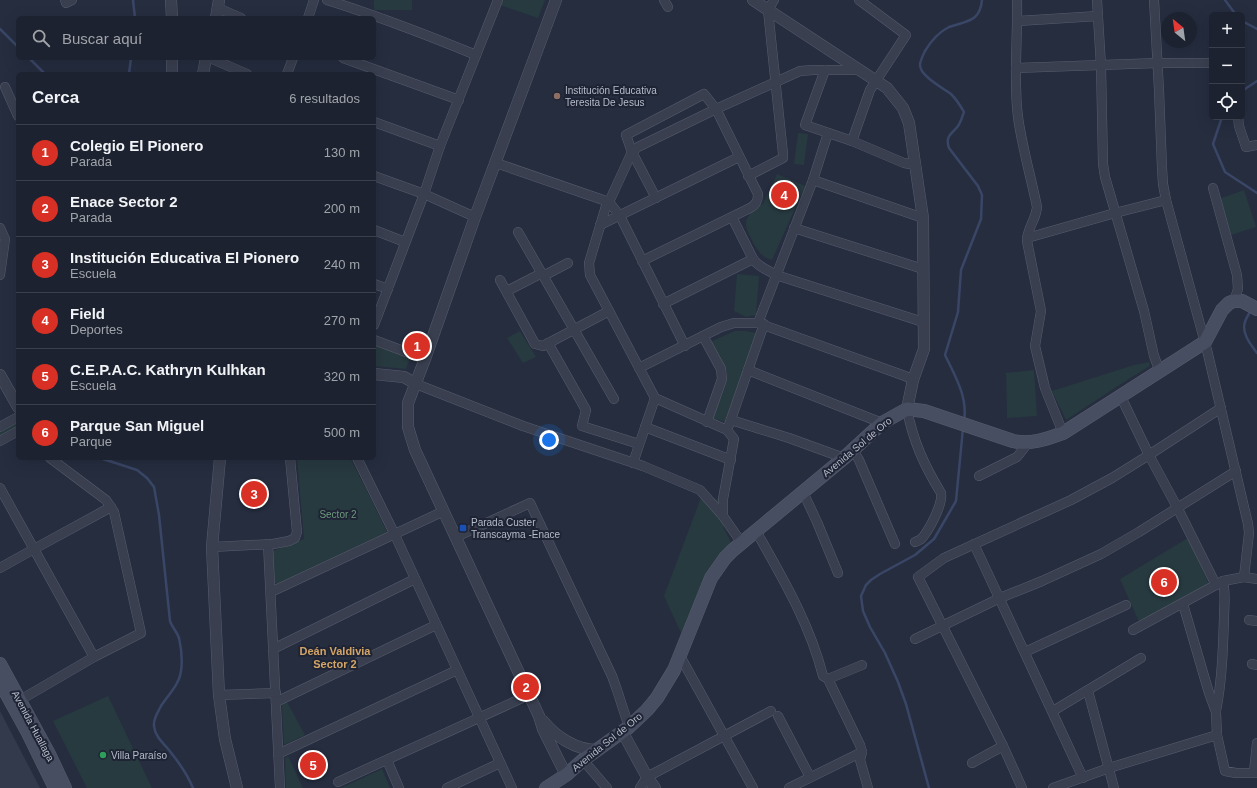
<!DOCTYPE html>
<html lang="es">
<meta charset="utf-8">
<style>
:root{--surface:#1c222f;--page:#252a37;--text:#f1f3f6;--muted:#a0a4aa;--line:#3a3f4b;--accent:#d93025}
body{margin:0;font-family:Arial,sans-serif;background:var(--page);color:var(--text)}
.controls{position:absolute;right:12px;top:12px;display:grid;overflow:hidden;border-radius:6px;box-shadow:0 4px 16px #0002}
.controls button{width:36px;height:36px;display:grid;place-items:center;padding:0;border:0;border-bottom:1px solid var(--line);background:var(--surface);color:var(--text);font:20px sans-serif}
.compass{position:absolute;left:1161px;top:12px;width:36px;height:36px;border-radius:50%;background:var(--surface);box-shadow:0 4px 16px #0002;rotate:331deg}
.you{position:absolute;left:549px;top:440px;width:14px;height:14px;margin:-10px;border:3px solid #fff;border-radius:50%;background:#1a73e8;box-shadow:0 0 0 6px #1a73e833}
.badge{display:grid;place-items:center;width:26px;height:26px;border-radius:50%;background:var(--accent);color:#fff;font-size:13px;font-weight:700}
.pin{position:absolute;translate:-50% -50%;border:2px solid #fff;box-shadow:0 1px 4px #0006}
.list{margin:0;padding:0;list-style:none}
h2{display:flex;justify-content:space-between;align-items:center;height:52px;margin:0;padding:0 16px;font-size:17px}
h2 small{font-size:13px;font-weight:400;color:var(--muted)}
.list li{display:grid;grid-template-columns:26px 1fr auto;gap:12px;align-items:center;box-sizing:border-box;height:56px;padding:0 16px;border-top:1px solid var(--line)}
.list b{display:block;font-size:15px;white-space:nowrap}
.list p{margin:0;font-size:13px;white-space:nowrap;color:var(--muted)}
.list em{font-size:13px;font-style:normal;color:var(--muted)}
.icon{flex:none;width:22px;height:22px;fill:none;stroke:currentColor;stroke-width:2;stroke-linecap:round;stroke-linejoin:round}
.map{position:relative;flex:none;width:1257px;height:788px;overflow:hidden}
.search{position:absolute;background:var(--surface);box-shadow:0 4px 16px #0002;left:16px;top:16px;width:360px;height:44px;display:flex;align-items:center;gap:10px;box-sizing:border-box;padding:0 14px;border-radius:6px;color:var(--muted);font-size:15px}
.panel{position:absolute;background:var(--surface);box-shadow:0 4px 16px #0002;left:16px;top:72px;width:360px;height:388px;border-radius:6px}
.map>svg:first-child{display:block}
.airport{fill:#333a4c}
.green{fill:#273a40}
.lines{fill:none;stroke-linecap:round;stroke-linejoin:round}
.stream{stroke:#394666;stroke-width:2.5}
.minor-casing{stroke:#575d6d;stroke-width:10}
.tertiary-casing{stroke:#575d6d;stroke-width:12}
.secondary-casing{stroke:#575d6d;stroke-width:14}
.minor{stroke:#393f4f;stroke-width:9}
.tertiary{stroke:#393f4f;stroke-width:11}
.secondary{stroke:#484e62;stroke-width:13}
.education-dot{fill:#8d6e63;stroke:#1e2434;stroke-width:1.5}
.transit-dot{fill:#1a4fb4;stroke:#1e2434;stroke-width:1.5}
.leisure-dot{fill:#2e9e5b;stroke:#1e2434;stroke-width:1.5}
.labels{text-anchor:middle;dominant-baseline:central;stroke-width:4;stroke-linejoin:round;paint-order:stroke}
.poi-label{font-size:10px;fill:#b6bbca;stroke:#1e2434;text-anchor:start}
.street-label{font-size:10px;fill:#b6bbca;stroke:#1e2434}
.park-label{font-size:10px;fill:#6d9a7e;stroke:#1e2434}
.neighbourhood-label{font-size:11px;font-weight:bold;fill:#d4a567;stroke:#1e2434}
</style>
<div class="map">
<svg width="1257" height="788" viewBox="0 0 1257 788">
<rect width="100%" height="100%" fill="#252d3f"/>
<!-- airport -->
<polygon class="airport" points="0,711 40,788 0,788"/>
<!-- green -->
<g class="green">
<rect x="374" y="0" width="38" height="10"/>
<polygon points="504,0 545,0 538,18 500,5"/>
<polygon points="798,133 808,134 804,165 794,164"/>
<path d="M777,174L805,186L772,260C769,259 764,257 761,254C757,250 746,231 746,225C745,217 756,206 763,204Z"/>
<polygon points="1244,190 1256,227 1231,235 1219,199"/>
<polygon points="737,274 759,276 756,315 746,317 734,311"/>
<polygon points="520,331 536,357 523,363 507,338"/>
<polygon points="735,331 746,331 756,333 725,422 712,418 727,380 727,371 710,342"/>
<polygon points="374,345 410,358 406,369 374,366"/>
<path d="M1149,362L1150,366C1121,383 1094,402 1066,420L1052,391L1134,365Z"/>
<polygon points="1034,370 1037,416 1007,418 1006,373"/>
<polygon points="17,423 18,427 0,437 0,432"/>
<polygon points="297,458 350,458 368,493 387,532 277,584 275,583 273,551 304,539"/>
<polygon points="702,495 721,500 724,529 731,542 707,572 682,635 664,596"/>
<polygon points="1188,538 1209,584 1140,624 1120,579"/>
<polygon points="108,696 152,788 87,788 53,721"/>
<polygon points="287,702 305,735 284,745 282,704"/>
<polygon points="288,756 303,788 286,788 285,758"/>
<polygon points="382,769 390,788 341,788"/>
</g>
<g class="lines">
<!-- stream -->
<g class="stream">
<polyline points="133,0 135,18"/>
<polyline points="1225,0 1236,15"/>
<polyline points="1242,21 1257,29"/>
<polyline points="0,29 18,47"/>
<polyline points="29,58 45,74"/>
<polyline points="129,74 131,58"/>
<polyline points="1242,91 1257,81"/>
<polyline points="1222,117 1213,144 1225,172 1257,193"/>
<path d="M1251,310C1249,314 1246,318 1245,322C1241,333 1251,345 1257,353"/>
<path d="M964,421C968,397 955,376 945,355L958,312L961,270L981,219L982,195L978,186L949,148C945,136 951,135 958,126C961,122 962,117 964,112C960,105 956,99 951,94C943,88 920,76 920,65C920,61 923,55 925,51C931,41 939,32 949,27C965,21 980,23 982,0"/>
<path d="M100,458L137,470L147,478L154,487L159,515L170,621C172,627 177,632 179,638C182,651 184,671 177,683C173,691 166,698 161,706C158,712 153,719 154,726C155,738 166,745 172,754C180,764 188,776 193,788"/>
<polyline points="929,788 906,704 898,682 885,653 870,627 863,611 861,596 866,585 871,580 880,574 915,555 934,539 956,501 963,428"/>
</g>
<!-- minor casing -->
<g class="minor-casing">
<g id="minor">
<polyline points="65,0 66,3 72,0"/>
<path d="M327,0C378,16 427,35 476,55"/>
<polyline points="664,0 668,7"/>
<path d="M1017,0C1018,39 1013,78 1018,117C1022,147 1031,177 1037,207C1036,220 1027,228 1027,241L1041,311L1035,346L1045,388L1063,433"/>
<polyline points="1097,0 1101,66 1103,164 1105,177 1144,311 1154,356 1160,372"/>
<polyline points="1154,0 1159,90 1162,168 1163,184 1166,200 1207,350 1248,524 1249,533 1244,577"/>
<polyline points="218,8 241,18"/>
<polyline points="308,18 314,0"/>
<polyline points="1018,21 1098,16"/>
<polyline points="210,58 247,74"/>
<polyline points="343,58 459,100"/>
<polyline points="1016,68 1158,63 1212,63"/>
<polyline points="825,70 805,125 852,141 904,163 916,165"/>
<polyline points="287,74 293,58"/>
<polyline points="5,87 18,116"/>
<polyline points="1238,117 1239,126 1246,147 1257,145"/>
<polyline points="374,122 440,146"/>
<polyline points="852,141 870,90 906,35 859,0"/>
<polyline points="496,163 609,202 620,216 685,346"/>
<polyline points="374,176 424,194 475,217"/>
<polyline points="748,176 783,158 783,154 768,10 774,0"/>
<polyline points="813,180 923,218"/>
<polyline points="1213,188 1237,275 1238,289 1234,301"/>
<path d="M732,217L753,259C758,267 768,270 776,275L923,322"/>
<polyline points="600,225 739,157"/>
<polyline points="0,228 5,239 0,275"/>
<polyline points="794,228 923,269"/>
<polyline points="374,230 405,242"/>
<polyline points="518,232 614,399"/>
<polyline points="1027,238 1115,213 1166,200"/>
<path d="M642,261L750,208C756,205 758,201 758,194L716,109L704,94L626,135L632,152L656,198"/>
<polyline points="500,280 535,344 543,346 609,311"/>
<polyline points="374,284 388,289"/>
<polyline points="507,291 540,274 547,274 568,263"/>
<polyline points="663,304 753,259"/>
<polyline points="758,323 813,180 828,133"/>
<polyline points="374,325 424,194 440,146 498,0"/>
<polyline points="703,336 721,369 722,379 707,422"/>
<polyline points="374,340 425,359"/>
<polyline points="548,343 586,410 582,426 639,444"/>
<polyline points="639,368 721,327 734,323 758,323 905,376 913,380"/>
<polyline points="748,370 882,423"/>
<polyline points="416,384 523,426 643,466 700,490 723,516"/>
<polyline points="1121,397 1149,455 1177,507 1216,585"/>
<path d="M907,409C913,441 924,465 941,493C943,504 930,528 923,537C921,540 918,541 915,542"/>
<polyline points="731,420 789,438 844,458"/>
<polyline points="729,425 764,324"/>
<polyline points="0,427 18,417"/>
<polyline points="645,427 731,460"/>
<polyline points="0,441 18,431"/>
<polyline points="853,450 859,460 895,544"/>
<polyline points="357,458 394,533 512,788"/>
<polyline points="633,463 655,398"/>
<polyline points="979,476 1017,457 1028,443"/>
<polyline points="0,488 94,657"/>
<polyline points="803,492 817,522 838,573"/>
<path d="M756,531C782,577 810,624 823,676L828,679L860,745L862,752L860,760L868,788"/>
<polyline points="456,537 530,503 612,676 617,690 629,727"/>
<polyline points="741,542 723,516 723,499 734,439 727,430 655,398 590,275 589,263 606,206 609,202 632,152 638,147 716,109 800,71 813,70 859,70"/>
<polyline points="268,544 280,788"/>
<polyline points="974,544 1083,778"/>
<polyline points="212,547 273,544 289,541 295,538 297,532 290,458"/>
<polyline points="0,568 34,549 111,507"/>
<polyline points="271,592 444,511"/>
<polyline points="1183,604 1209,693 1216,712 1217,735 1225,771 1236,773 1257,773"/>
<polyline points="1249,620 1257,621"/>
<polyline points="1133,630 1223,581 1244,577 1257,579"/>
<polyline points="915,639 1000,598 1042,581 1101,554 1139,532 1236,471"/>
<polyline points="273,649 415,579"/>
<polyline points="1025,652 1126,605"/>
<polyline points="680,656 753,788"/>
<polyline points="1252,664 1257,665"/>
<polyline points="828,679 862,665"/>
<polyline points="1088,691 1114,788"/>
<polyline points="219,695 276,693"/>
<polyline points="276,702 436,625"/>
<polyline points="15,703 94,657 141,633 114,512 106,500 50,458"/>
<polyline points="1053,711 1141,658"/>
<path d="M1216,711C1222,681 1223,649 1224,618C1224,606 1226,594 1223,581"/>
<polyline points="778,716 810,777"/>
<polyline points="278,754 457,670"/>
<polyline points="387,760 399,788"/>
<polyline points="583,760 607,788"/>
<polyline points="972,763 1003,746"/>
<polyline points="1254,772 1257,743"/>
<polyline points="338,782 529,695"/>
<polyline points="447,788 500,763"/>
<polyline points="640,788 647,777 771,711"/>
<polyline points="789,788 862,752"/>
<polyline points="1022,788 1003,746 918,577 944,558 1071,500 1112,478 1149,455 1221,408"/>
<polyline points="1053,788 1109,768 1217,735"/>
</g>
</g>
<!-- tertiary casing -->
<g class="tertiary-casing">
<g id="tertiary">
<polyline points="171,0 172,18"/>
<polyline points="556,0 475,217 425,359 408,403 408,427 415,450 539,716 543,729 566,775"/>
<polyline points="753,0 887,88 903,108 909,123 923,218 924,349 913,380 907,409"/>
<polyline points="216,18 219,0"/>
<polyline points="172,58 172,74"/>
<polyline points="203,74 206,58"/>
<polyline points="374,374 404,377 416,384"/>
<polyline points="0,375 18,407"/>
<polyline points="220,458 212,547 219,695 225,739 237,788"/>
<path d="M543,721C556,737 576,750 597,750"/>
<polyline points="622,731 647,777 655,788"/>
</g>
</g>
<!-- secondary casing -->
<g class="secondary-casing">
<g id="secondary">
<polyline points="0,664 49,754 65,788"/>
<polyline points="0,682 28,733 55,788"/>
<path d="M546,788L566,775L583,760L629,727L647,710L657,698L674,670L711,578L725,558L733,550L844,458L882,423L907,409L924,411L1013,441C1030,445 1047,439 1063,433L1205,342L1222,310L1229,303L1234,301H1242L1257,309"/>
</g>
</g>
<!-- minor -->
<use href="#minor" class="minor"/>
<!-- tertiary -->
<use href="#tertiary" class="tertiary"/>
<!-- secondary -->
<use href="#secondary" class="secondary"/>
</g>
<!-- markers -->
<circle class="education-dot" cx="557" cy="96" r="4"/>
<rect class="transit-dot" x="459" y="524" width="8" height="8" rx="2"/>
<circle class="leisure-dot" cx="103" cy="755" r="4"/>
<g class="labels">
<!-- poi labels -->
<g class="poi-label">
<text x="565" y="90">Institución Educativa<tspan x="565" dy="12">Teresita De Jesus</tspan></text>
<text x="471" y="522">Parada Custer<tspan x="471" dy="12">Transcayma -Enace</tspan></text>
<text x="111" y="755">Villa Paraíso</text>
</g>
<!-- street labels -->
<g class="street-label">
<text transform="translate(857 447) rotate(-40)">Avenida Sol de Oro</text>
<text transform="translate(33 726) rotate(62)">Avenida Huallaga</text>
<text transform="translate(607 742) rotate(-39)">Avenida Sol de Oro</text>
</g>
<!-- park labels -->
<g class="park-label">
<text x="338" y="514">Sector 2</text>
</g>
<!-- neighbourhood labels -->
<g class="neighbourhood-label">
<text x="335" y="651">Deán Valdivia<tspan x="335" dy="13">Sector 2</tspan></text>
</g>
</g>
</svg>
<div class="controls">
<button>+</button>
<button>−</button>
<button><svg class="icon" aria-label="locate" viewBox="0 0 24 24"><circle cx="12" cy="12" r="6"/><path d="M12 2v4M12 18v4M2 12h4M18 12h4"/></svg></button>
</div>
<svg class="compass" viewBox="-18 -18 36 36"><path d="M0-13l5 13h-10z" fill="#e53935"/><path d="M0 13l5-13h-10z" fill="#a0a4aa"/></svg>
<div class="you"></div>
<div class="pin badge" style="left:417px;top:346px">1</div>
<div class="pin badge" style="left:526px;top:687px">2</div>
<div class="pin badge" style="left:254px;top:494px">3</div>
<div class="pin badge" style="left:784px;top:195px">4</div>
<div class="pin badge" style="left:313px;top:765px">5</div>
<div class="pin badge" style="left:1164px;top:582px">6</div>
<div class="search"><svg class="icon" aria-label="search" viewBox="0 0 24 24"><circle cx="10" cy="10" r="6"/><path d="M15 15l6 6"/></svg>Buscar aquí</div>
<section class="panel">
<h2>Cerca<small>6 resultados</small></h2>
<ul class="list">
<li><span class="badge">1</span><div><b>Colegio El Pionero</b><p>Parada</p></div><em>130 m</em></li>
<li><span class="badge">2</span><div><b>Enace Sector 2</b><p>Parada</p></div><em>200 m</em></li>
<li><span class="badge">3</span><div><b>Institución Educativa El Pionero</b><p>Escuela</p></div><em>240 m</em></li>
<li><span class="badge">4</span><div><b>Field</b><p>Deportes</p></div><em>270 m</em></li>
<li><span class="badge">5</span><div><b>C.E.P.A.C. Kathryn Kulhkan</b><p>Escuela</p></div><em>320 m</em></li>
<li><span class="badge">6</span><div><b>Parque San Miguel</b><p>Parque</p></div><em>500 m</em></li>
</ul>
</section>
</div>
